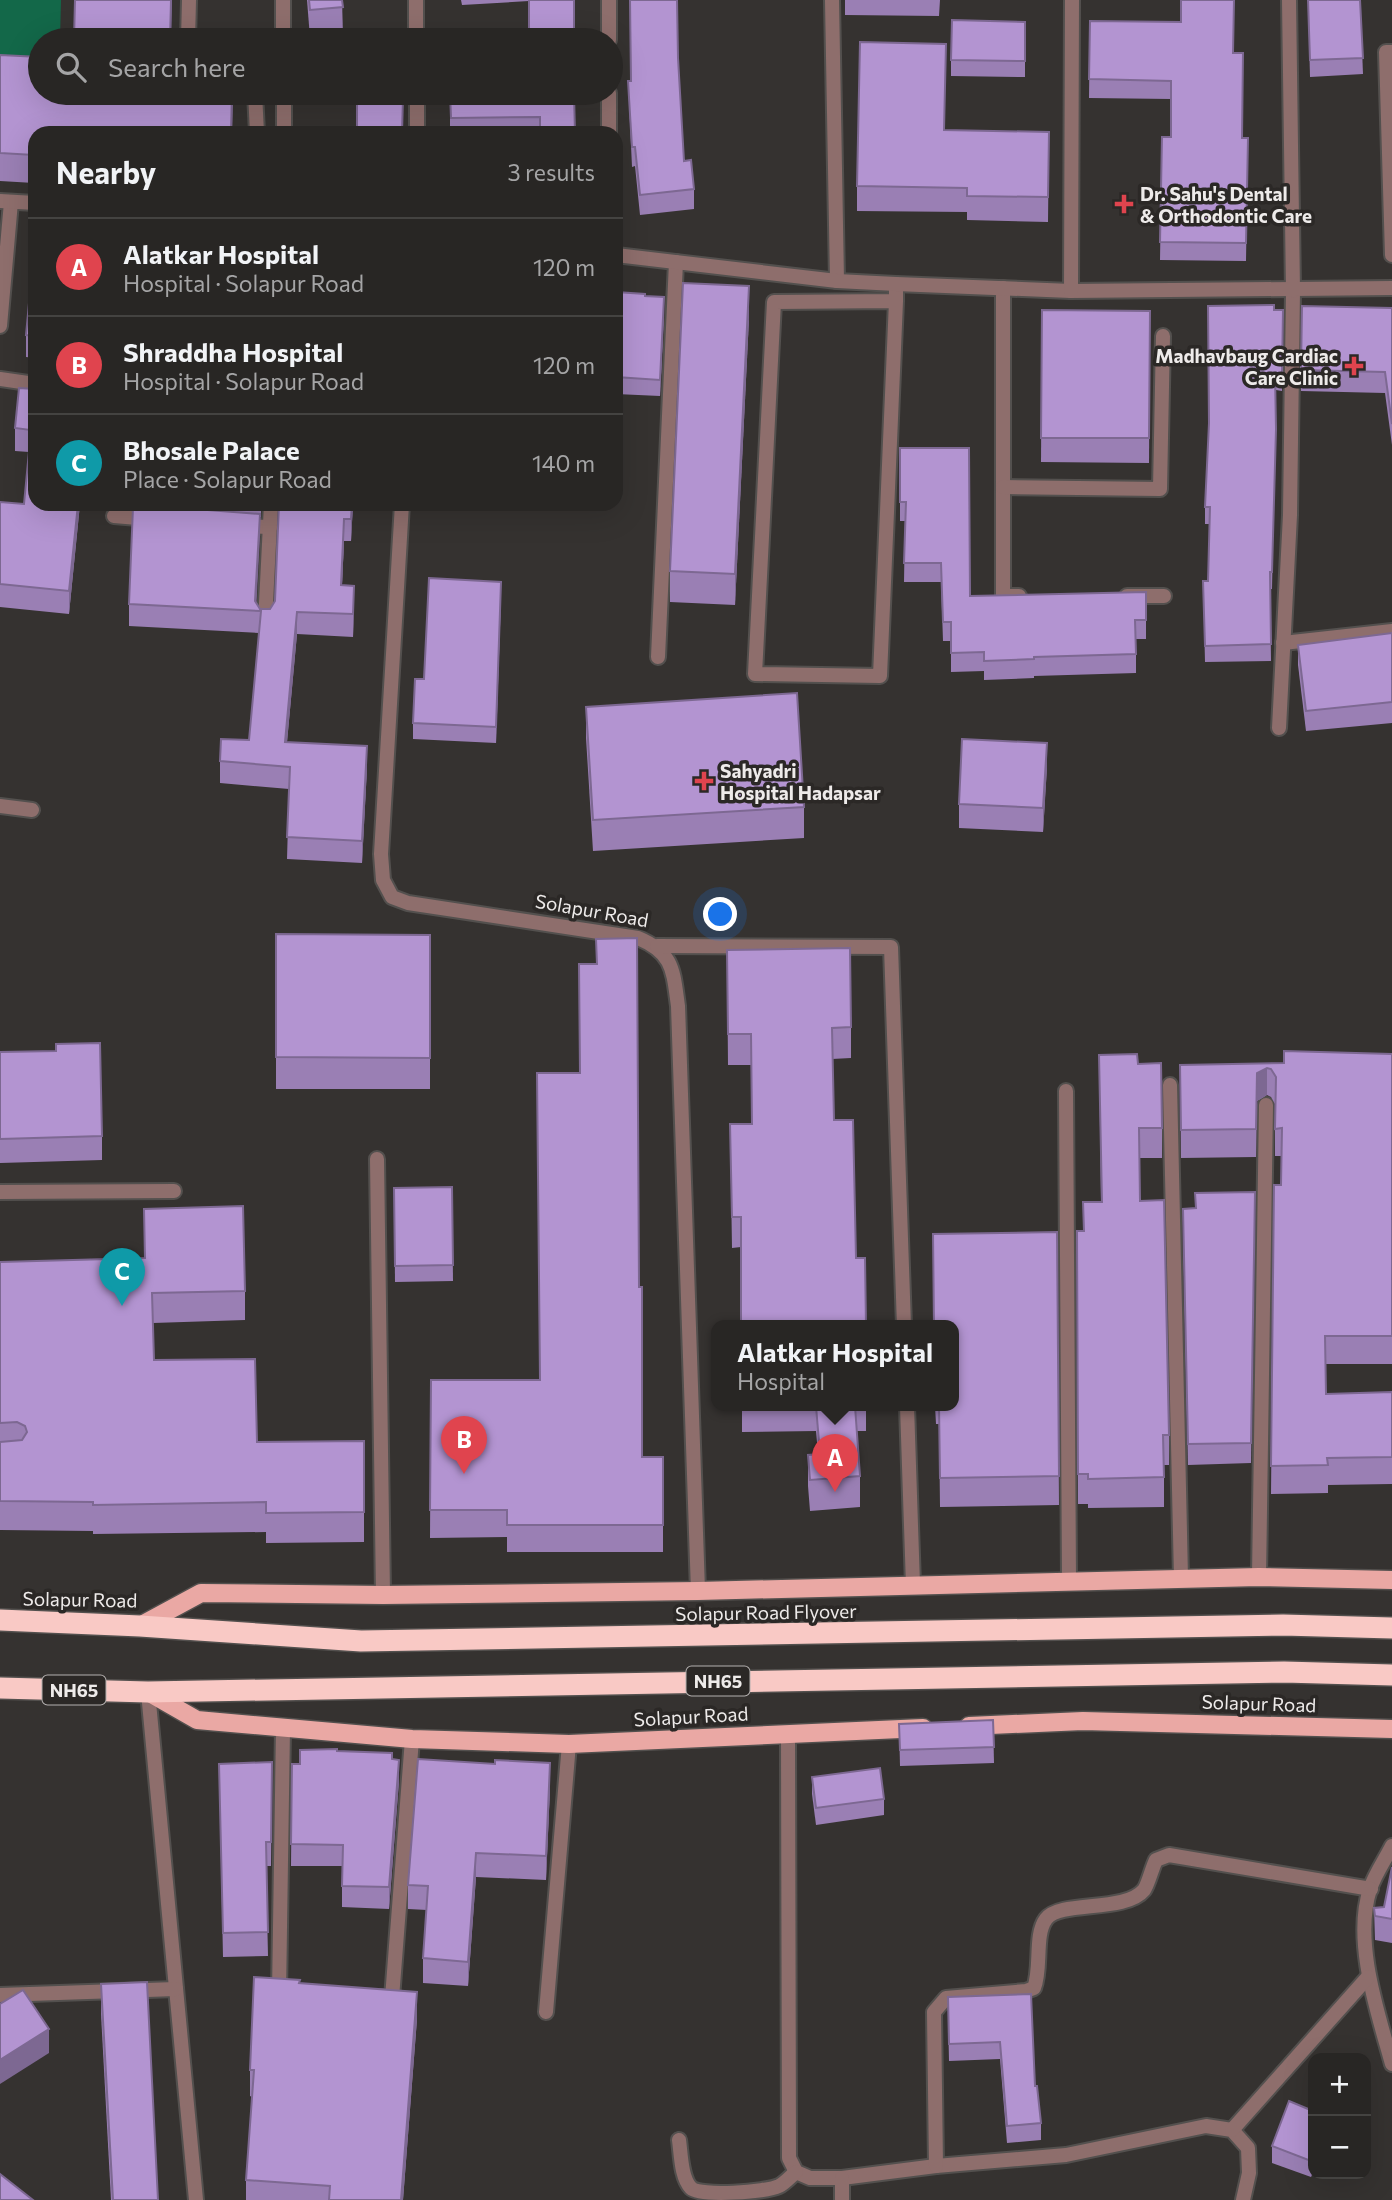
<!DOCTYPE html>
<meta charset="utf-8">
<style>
:root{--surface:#282624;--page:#302e2c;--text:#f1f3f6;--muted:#a5a5a6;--line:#444341;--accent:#b8c147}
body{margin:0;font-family:Commissioner,sans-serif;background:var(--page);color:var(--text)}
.controls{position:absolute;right:21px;bottom:21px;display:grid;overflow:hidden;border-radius:14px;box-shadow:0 7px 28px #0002}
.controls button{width:63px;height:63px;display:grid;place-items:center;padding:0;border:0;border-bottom:2px solid var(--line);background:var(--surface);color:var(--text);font:35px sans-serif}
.you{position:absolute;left:721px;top:915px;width:24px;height:24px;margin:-18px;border:5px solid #fff;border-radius:50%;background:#1a73e8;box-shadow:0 0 0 10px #1a73e833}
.badge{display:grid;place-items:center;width:46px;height:46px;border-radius:50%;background:var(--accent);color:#fff;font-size:23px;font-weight:700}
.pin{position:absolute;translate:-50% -58px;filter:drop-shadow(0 2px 4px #0008)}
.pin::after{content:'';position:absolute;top:37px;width:24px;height:21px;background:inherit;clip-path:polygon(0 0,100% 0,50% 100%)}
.popup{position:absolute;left:711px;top:1320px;width:248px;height:91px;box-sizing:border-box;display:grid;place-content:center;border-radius:14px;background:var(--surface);filter:drop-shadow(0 2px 5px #0005);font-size:23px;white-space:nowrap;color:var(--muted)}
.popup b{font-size:26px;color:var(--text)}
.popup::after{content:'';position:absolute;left:50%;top:100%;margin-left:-14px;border:14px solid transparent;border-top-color:var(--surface)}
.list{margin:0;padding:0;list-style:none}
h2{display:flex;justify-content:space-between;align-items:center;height:91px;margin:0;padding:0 28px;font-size:30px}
h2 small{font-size:23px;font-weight:400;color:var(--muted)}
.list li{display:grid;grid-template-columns:46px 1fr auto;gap:21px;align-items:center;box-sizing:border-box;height:98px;padding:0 28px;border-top:2px solid var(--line)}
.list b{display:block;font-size:26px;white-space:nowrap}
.list p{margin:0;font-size:23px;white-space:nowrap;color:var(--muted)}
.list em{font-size:23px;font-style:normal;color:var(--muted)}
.icon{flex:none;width:38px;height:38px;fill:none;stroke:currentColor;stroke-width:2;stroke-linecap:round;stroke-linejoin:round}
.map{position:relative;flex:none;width:1392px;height:2200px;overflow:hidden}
.search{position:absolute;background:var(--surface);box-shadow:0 7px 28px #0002;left:28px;top:28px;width:595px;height:77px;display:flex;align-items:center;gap:18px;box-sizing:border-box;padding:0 24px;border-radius:38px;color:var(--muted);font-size:26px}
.panel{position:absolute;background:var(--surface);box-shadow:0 7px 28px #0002;left:28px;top:126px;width:595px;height:385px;border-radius:21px}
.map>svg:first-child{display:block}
.green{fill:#136849}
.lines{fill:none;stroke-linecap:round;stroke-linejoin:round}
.lane-casing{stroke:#53504e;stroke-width:18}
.street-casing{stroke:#53504e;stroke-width:18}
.primary-casing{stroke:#53504e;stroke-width:21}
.highway-casing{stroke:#53504e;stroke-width:24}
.lane{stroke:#8e6e6c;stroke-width:14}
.street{stroke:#8e6e6c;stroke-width:14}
.primary{stroke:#eaa8a4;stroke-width:18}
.highway{stroke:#f9c9c5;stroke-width:21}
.wall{fill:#9a7fb4}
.shaded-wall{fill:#7d6892}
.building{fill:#b394d1;stroke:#7d6892;stroke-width:2}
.health-dot{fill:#e0444e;stroke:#2b2826;stroke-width:2.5}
.labels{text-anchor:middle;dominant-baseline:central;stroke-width:7;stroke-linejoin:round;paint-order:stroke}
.shield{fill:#2b2826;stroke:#b4b0af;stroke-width:2}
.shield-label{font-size:18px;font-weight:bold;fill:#eeebea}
.poi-label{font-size:19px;font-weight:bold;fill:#eeebea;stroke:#2b2826;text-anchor:start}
.street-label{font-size:19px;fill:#eeebea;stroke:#2b2826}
</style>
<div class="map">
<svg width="1392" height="2200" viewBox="0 0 1392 2200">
<rect width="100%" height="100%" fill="#353230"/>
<!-- green -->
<path class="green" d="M0,0H61L60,40H40C40,86 35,131 35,176L0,174Z"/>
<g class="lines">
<!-- lane casing -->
<g class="lane-casing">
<g id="lane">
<polyline points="1003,288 1003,596 1019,596"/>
<polyline points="896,301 774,302 755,674 880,676 896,301 896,284"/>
<polyline points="0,326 11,202"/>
<polyline points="0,379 35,384"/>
<polyline points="1003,487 1160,489 1163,336"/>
<polyline points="114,516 150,519"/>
<polyline points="243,526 270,527"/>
<polyline points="1127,596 1164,596"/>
<polyline points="265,623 271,504"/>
<polyline points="1283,643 1392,631"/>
<polyline points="658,657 676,262"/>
<polyline points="1279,728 1290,515 1293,291"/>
<polyline points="0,806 32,810"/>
<polyline points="282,1994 279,1994 283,1728"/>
<polyline points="380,1997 392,1998 412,1739"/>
<polyline points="546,2012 569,1744"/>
</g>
</g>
<!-- street casing -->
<g class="street-casing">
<g id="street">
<polyline points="283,0 283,40"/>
<polyline points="609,0 609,40"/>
<polyline points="832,0 837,281"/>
<polyline points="1289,0 1293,291"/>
<polyline points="188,40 189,0"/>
<polyline points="416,40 416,0"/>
<polyline points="1392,52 1386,52 1392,255"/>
<polyline points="255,93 257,133"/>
<polyline points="284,93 284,133"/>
<polyline points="417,93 417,133"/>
<polyline points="609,93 609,133"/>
<polyline points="0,201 35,203"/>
<polyline points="616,255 837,281 896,284 1071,291 1392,288"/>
<polyline points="1071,291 1072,0"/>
<path d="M402,504L381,854L383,880L392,897L408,903L638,938C674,953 673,971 678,1006L698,1591"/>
<polyline points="657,946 891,947 904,1326"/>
<polyline points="1170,1085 1181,1578"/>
<polyline points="1066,1091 1069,1581"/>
<polyline points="377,1159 383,1595"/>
<polyline points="0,1192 174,1191"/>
<polyline points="907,1406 913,1585"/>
<polyline points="1259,1577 1266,1105"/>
<polyline points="148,1692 196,2200"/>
<polyline points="788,1734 789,2158 796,2172 810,2178 842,2178 936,2166 1066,2155 1206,2126 1232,2130 1248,2148 1249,2173 1243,2200"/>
<path d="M1392,1846C1385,1860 1375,1874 1370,1889C1353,1942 1378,2013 1392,2064"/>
<polyline points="0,1995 176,1989"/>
<polyline points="1232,2130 1368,1977"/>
<path d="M679,2140C681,2154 681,2178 691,2188C700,2197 766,2192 779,2186C785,2183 791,2176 796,2172"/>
<path d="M936,2166L934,2012L946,1998L1026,1991L1034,1988C1042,1968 1034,1935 1046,1919C1060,1900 1125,1913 1144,1890C1148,1885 1152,1868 1156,1860L1169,1855L1371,1889"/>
<polyline points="842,2178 842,2200"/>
</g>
</g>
<!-- primary casing -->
<g class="primary-casing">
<g id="primary">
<polyline points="140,1626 201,1593 383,1595 698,1591 1259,1577 1392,1580"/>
<polyline points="148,1692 197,1720 412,1739 569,1744 923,1728"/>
<polyline points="969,1726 1083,1721 1392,1729"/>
</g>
</g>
<!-- highway casing -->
<g class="highway-casing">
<g id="highway">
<polyline points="0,1620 140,1626 361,1641 1283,1625 1392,1628"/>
<polyline points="0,1688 148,1692 1284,1672 1392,1675"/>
</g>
</g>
<!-- lane -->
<use href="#lane" class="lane"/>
<!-- street -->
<use href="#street" class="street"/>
<!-- primary -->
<use href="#primary" class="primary"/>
<!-- highway -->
<use href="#highway" class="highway"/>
</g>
<!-- wall -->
<g class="wall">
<polygon points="307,0 342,0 343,35 310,38"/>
<polygon points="461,0 574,0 529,1 462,5"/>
<polygon points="845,0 940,0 939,16 845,15"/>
<polygon points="1308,0 1360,0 1363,74 1310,77"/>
<polygon points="1090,21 1181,22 1234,53 1242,138 1248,138 1246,261 1160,260 1162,137 1171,137 1171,99 1089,98"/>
<polygon points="1025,22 1025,77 951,76 951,60"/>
<polygon points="0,55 40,93 233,93 232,133 35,133 34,183 0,181"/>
<polygon points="678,58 684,161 694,189 694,209 640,215 635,166 632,167 628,81 631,81"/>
<polygon points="450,93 574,93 575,133 450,133"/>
<polygon points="945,130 1049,132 1048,222 967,220 967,212 857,211 857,186"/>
<polygon points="35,239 35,358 26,357 26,335"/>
<polygon points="616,292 664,313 660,396 616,394"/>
<polygon points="1302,306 1392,308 1392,445 1385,393 1301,391"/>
<polygon points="1042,310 1150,311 1149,463 1041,462"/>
<polygon points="1274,310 1283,310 1282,391 1276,390 1272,589 1270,589 1271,661 1205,662 1203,581 1208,581 1210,524 1205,524 1205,507"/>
<polygon points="749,318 735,605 670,602 670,571"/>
<polygon points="19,388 80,504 69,614 0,607 0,502 24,504 29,452 15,451 15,428"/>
<polygon points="900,448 970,596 1146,592 1146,639 1136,639 1136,673 1034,676 1034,678 984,680 984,671 951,672 951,641 943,641 941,582 904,582 905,521 900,521"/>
<polygon points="183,504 261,504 261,517 260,517 256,603 260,609 270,609 353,504 351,541 344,541 342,585 354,608 353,637 297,634 287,742 367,768 362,863 287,859 289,789 220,783 220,761 249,740 259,633 129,626 129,604 183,508"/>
<polygon points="501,598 496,743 413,739 413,723 424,679"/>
<polygon points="1392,633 1392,723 1306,731 1298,665 1298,645"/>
<polygon points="586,707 804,807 804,838 593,851 586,738"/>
<polygon points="1047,767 1043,832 959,828 959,804"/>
<polygon points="276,934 430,935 430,1089 276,1089"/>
<polygon points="727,950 851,1027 851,1058 832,1059 834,1120 856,1258 866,1326 741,1247 732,1248 730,1124 752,1124 751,1065 728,1065"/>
<polygon points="0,1052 102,1136 102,1160 0,1163"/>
<polygon points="1392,1054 1392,1364 1325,1364 1326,1394 1392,1392 1392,1484 1328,1485 1328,1493 1271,1494 1274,1185 1281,1185 1282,1156 1275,1156 1275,1104 1271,1097 1267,1095 1257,1101 1256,1157 1181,1158 1180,1065 1284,1063"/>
<polygon points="1099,1055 1138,1064 1162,1128 1162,1158 1139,1158 1140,1201 1169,1435 1169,1465 1164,1465 1164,1507 1088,1508 1088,1504 1078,1504 1077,1231 1083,1231 1101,1202"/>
<polygon points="452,1187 453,1281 395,1282 394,1188"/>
<polygon points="1255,1192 1251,1463 1188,1465 1183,1230 1195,1208"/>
<polygon points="144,1209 245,1291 245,1320 153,1323 154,1360 257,1442 364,1441 364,1542 266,1543 266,1532 93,1534 93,1531 0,1530 0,1262 145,1259"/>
<polygon points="1057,1232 1059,1505 940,1507 939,1424 936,1424 935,1406 954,1406 954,1326 934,1326 933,1234"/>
<polygon points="639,1287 642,1457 663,1457 663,1552 507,1552 507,1537 430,1538 431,1380 539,1380"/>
<polygon points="742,1406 866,1406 866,1431 857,1431 860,1476 860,1507 810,1511 808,1486 808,1455 818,1454 816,1431 742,1432"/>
<polygon points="993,1720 994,1763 900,1766 899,1724"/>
<polygon points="337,1751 392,1759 399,1781 389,1909 342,1907 342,1866 291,1866 292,1764 300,1764"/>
<polygon points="272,1762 271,1866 266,1866 268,1956 223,1957 219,1764"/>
<polygon points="812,1777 884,1799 884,1815 816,1825 812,1794"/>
<polygon points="550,1788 546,1880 476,1877 468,1986 423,1983 423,1958 427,1910 408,1909 408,1885"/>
<polygon points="1392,1867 1392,1943 1375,1940 1374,1908 1384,1907"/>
<polygon points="300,1983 417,2019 403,2200 246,2200 246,2180 252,2097 250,2096 250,2070"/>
<polygon points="101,1984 158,2200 111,2200 101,2014"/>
<polygon points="1031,1994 1035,2086 1041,2123 1041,2140 1007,2143 1000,2059 949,2061 948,2013"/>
<polygon points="1313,2111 1313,2172 1311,2177 1272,2163 1272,2146"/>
</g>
<!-- shaded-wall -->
<g class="shaded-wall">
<polygon points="171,0 172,0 171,40 170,40"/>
<polygon points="749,286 749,318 735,605 735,574"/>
<polygon points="664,297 664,313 660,396 660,380"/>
<polygon points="78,504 80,504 69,614 69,591"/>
<polygon points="352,504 353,504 351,541 351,519"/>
<polygon points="260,514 260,536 256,611 255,611"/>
<polygon points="344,519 344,541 341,607 341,585"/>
<polygon points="501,582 501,598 496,743 496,727"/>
<polygon points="354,586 354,608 353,637 353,614"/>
<polygon points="297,612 297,634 285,764 285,742"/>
<polygon points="1047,743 1047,767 1043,832 1043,808"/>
<polygon points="367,746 367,768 362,863 362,841"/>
<polygon points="1267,1068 1267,1095 1257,1101 1256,1157 1257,1073"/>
<polygon points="399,1760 399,1781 389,1909 389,1887"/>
<polygon points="550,1763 550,1788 546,1880 546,1856"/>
<polygon points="476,1853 476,1877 468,1986 468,1962"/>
<polygon points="417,1992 417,2019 403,2200 401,2200"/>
<polygon points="49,2029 49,2053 0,2084 0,2060"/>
<polygon points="1313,2156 1313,2172 1311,2177 1311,2161"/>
</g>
<!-- building -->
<g class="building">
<polygon points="75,0 171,0 170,40 74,40"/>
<polygon points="309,0 342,0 343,7 310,10"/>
<rect x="529" y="0" width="45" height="40"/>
<polygon points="630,0 677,0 678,58 684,161 691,160 694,189 640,195 635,147 632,147 628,81 631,81"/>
<polygon points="1181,0 1234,0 1233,53 1243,53 1242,138 1248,138 1246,243 1160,242 1162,137 1171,137 1171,81 1089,79 1090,21 1181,22"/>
<polygon points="1308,0 1360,0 1363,58 1310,60"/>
<polygon points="952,20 1025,22 1025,61 951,60"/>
<polygon points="860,42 946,44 944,130 1049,132 1048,197 967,196 967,188 857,186"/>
<polygon points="0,55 40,57 40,93 232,93 231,133 35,133 34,155 0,153"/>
<polygon points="450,93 574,93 575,133 540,133 540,117 451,118"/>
<polygon points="357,97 403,98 402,133 357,133"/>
<polygon points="35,239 35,336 26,335"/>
<polygon points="683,283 749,286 735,574 670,571"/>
<polygon points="616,292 645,294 645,296 664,297 660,380 616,377"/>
<polygon points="1274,305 1274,310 1283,310 1282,374 1275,374 1276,429 1272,572 1270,572 1271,644 1205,646 1203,581 1208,581 1210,507 1205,507 1209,423 1208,306"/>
<polygon points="1302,306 1392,308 1392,424 1385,372 1301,370"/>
<polygon points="1042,310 1150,311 1149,438 1041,438"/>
<polygon points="19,388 35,389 35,504 78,504 69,591 0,584 0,502 24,504 31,430 15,428"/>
<polygon points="900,448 969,448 970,596 1146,592 1146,620 1135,620 1136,654 1034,657 1034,659 984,661 984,652 951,653 951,622 943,622 941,563 904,563 906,502 900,502"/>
<polygon points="279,504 352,504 351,519 344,519 341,585 354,586 353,614 297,612 285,742 367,746 362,841 287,837 290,767 220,761 221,739 249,740 261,611 129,604 133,507 182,508 260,514 255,601 260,609 270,609 275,601"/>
<polygon points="429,578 501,582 496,727 413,723 415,679 424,679"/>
<polygon points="1392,633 1392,702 1306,711 1298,645"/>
<polygon points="797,693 804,807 593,820 586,707"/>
<polygon points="962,739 1047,743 1043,808 959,804"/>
<polygon points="276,934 430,935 430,1058 276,1057"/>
<polygon points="637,938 639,1287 642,1287 642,1457 663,1457 663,1525 507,1525 507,1510 430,1510 431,1380 540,1380 537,1073 580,1073 579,964 597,964 596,939"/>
<polygon points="850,948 851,1027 832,1028 834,1120 853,1120 856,1258 865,1258 866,1326 741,1326 741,1217 732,1217 730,1124 752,1124 751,1034 728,1034 727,950"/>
<polygon points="100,1043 102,1136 0,1139 0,1052 56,1051 56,1044"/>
<polygon points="1284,1051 1392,1054 1392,1336 1325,1336 1326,1394 1392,1392 1392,1457 1327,1458 1328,1465 1271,1466 1274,1185 1281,1185 1282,1128 1275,1129 1276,1077 1271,1069 1267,1068 1257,1073 1256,1129 1181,1130 1180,1065 1284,1063"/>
<polygon points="1137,1054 1138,1064 1161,1063 1162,1128 1139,1128 1140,1201 1164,1200 1169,1435 1163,1435 1164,1477 1088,1479 1088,1474 1078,1474 1077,1231 1084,1231 1083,1202 1102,1202 1099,1055"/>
<polygon points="452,1187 453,1265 395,1266 394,1188"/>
<polygon points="1255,1192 1251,1443 1188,1444 1183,1209 1196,1208 1195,1193"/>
<polygon points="243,1206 245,1291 152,1293 154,1360 255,1359 257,1442 364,1441 364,1512 266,1513 266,1502 93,1505 93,1502 0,1501 0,1442 22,1440 27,1432 25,1426 17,1422 0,1423 0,1262 145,1258 144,1209"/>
<polygon points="1057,1232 1059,1476 940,1478 939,1406 954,1406 954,1326 934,1326 933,1234"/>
<polygon points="816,1406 855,1406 860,1476 810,1480 808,1455 820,1454"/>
<polygon points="993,1720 994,1747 900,1750 899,1724"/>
<polygon points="337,1749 337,1751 392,1753 392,1759 399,1760 389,1887 342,1886 343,1845 291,1844 292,1764 300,1764 300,1750"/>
<polygon points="418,1759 495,1764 495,1760 550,1763 546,1856 476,1853 468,1962 423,1958 428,1886 408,1885"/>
<polygon points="272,1762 271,1842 266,1842 268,1932 223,1933 219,1764"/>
<polygon points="880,1768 884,1799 816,1808 812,1777"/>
<polygon points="1392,1867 1392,1919 1375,1916 1374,1908 1384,1907"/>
<polygon points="254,1977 300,1980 299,1983 417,1992 401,2200 329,2200 330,2186 246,2180 254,2070 250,2070"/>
<polygon points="147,1982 158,2200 113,2200 101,1984"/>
<polygon points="23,1990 49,2029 0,2060 0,2004"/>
<polygon points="1031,1994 1035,2086 1037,2086 1041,2123 1007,2126 1000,2042 949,2044 948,1997"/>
<polygon points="1289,2101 1313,2111 1313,2156 1311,2161 1272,2146"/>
<polygon points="0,2174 33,2200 0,2200"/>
</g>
<!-- markers -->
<g class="health-dot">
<path d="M1120.5 193.5h7v7h7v7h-7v7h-7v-7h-7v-7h7z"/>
<path d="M1350.5 355.5h7v7h7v7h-7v7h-7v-7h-7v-7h7z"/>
<path d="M700.5 770.5h7v7h7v7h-7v7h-7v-7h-7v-7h7z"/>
</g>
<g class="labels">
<!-- shield labels -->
<g class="shield">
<rect x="686.5" y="1666.5" width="63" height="29" rx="5"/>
<rect x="42.5" y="1675.5" width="63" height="29" rx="5"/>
</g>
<g class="shield-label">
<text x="718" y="1681">NH65</text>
<text x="74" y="1690">NH65</text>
</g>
<!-- poi labels -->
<g class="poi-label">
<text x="1140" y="193">Dr. Sahu's Dental<tspan x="1140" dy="22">&amp; Orthodontic Care</tspan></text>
<text x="1338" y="355" text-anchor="end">Madhavbaug Cardiac<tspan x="1338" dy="22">Care Clinic</tspan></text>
<text x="720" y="770">Sahyadri<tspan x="720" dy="22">Hospital Hadapsar</tspan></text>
</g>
<!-- street labels -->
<g class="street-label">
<text transform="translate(592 910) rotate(10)">Solapur Road</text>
<text transform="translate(80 1599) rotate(1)">Solapur Road</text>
<text transform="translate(766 1612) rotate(-1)">Solapur Road Flyover</text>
<text transform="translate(1259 1703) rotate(2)">Solapur Road</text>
<text transform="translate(691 1716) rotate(-3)">Solapur Road</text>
</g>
</g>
</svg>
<div class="controls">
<button>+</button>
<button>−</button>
</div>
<div class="you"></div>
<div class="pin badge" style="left:835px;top:1492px;background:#e0444e">A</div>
<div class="popup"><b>Alatkar Hospital</b>Hospital</div>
<div class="pin badge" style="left:464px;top:1474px;background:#e0444e">B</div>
<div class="pin badge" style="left:122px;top:1306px;background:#0f9aa8">C</div>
<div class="search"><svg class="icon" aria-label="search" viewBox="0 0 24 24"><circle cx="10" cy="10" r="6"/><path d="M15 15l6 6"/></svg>Search here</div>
<section class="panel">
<h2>Nearby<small>3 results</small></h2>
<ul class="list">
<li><span class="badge" style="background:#e0444e">A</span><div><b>Alatkar Hospital</b><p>Hospital · Solapur Road</p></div><em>120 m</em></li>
<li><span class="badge" style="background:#e0444e">B</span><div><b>Shraddha Hospital</b><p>Hospital · Solapur Road</p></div><em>120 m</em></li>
<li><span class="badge" style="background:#0f9aa8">C</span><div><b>Bhosale Palace</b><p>Place · Solapur Road</p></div><em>140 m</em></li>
</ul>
</section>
</div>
